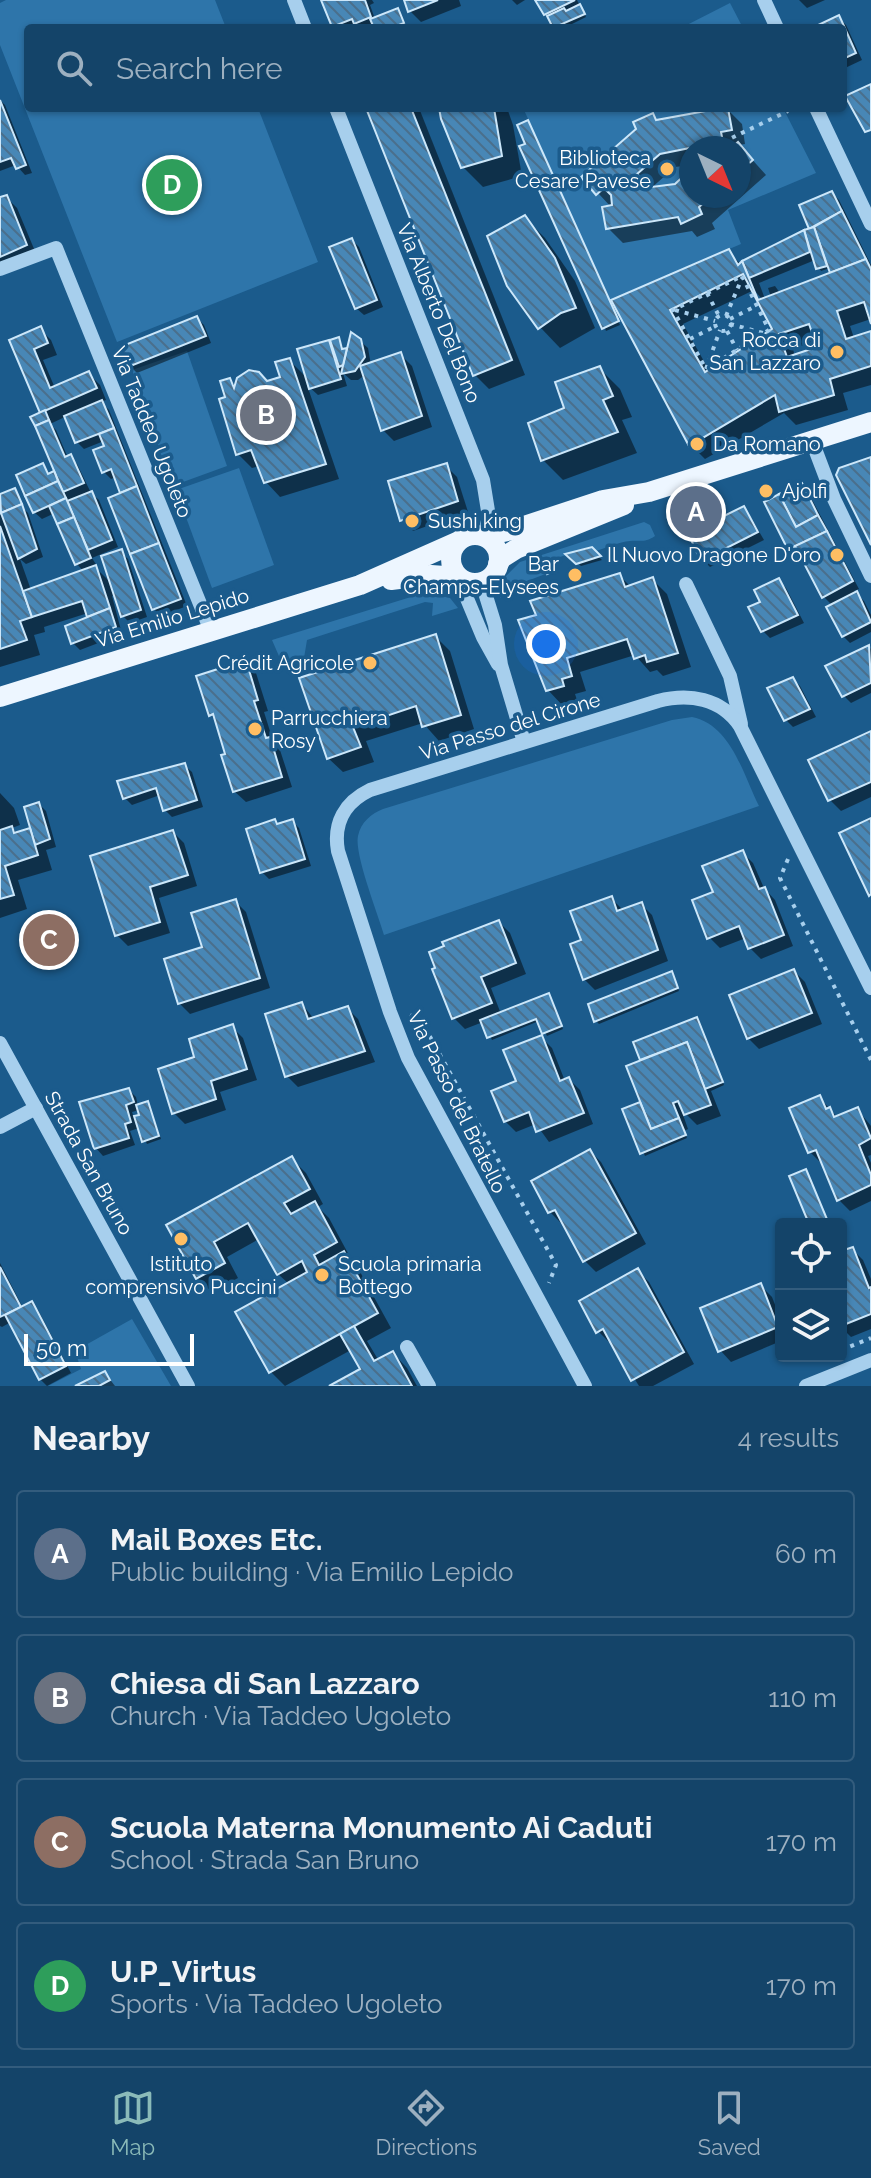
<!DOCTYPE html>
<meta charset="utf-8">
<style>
:root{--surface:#144469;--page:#1d4b6f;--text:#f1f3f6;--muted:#9db0c0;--line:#335c7d;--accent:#8bbbb9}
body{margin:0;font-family:Raleway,sans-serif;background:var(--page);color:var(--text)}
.controls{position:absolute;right:24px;bottom:24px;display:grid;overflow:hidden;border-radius:8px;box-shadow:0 2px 6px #0004}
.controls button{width:72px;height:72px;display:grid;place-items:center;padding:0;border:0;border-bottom:2px solid var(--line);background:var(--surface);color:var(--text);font:40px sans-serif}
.compass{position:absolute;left:679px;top:136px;width:72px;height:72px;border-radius:50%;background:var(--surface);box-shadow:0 2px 6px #0004;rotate:137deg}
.scale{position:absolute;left:24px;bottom:20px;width:170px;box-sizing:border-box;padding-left:8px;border:4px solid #fff;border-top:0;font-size:22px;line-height:28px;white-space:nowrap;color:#fff;-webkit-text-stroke:6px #1b5b8c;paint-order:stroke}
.you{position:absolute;left:546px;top:644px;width:28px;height:28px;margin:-20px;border:6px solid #fff;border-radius:50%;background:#1a73e8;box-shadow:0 0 0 12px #1a73e833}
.badge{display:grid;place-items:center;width:52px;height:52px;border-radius:50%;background:var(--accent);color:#fff;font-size:26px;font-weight:700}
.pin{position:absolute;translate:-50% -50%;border:4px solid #fff;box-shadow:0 2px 8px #0006}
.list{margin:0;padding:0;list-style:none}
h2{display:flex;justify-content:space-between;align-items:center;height:104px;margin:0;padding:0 32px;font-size:34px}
h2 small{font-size:26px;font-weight:400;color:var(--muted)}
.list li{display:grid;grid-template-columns:52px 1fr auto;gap:24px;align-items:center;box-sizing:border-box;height:128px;margin:0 16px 16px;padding:0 16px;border:2px solid var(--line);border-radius:8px}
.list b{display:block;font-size:30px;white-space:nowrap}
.list p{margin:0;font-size:26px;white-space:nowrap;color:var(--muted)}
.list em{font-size:26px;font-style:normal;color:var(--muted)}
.icon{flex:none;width:44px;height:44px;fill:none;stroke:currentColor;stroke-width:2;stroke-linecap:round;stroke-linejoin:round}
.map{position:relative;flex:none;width:871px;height:1386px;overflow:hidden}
.search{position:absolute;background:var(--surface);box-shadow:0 2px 6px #0004;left:24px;right:24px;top:24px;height:88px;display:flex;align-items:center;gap:20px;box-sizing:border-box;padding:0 28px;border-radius:8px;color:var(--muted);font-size:30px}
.sheet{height:680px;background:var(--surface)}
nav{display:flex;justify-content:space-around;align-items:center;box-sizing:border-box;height:112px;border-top:2px solid var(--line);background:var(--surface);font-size:22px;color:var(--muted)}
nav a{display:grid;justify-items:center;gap:4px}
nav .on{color:var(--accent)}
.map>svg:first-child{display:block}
.green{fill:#2e75aa;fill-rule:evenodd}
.shadow{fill:#0007;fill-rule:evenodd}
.building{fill:url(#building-back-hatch);stroke:#cce7fa;stroke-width:2;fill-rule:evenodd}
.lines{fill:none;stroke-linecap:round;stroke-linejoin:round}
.path{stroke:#a7cfed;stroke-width:4;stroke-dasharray:4 6;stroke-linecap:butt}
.minor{stroke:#a7cfed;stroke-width:14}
.major{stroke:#edf6ff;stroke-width:20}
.poi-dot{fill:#ffbe63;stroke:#1b5b8c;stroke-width:3}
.labels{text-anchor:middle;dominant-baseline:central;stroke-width:7;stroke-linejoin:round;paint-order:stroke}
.poi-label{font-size:20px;fill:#fff;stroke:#1b5b8c;text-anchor:end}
.street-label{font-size:20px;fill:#fff;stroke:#1b5b8c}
</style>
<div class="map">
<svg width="871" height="1386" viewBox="0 0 871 1386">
<defs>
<pattern id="building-back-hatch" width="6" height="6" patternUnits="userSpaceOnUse" patternTransform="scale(2)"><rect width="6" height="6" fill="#4887b6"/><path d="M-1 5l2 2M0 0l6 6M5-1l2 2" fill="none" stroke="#4a6f8c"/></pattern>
</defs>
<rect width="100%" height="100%" fill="#1b5b8c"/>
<!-- green -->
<g class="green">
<polygon points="6,0 215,0 226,28 28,28 28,108 258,108 318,262 117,342 0,45 0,3"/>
<polygon points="730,3 743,28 681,28"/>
<path d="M528,108H783L816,173L728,210L741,244L610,300L524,110ZM691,148H739V196H691Z"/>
<polygon points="187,351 227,466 172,486 132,370"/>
<polygon points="239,468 274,565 212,588 176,490"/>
<path d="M644,522L650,525L655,536C645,543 640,540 630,541C619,542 606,548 596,551L591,547L538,564L548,573L522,583L500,598L504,578L520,562Z"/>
<polygon points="427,592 450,598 458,608 432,616 433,603 425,602 307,640 304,658 282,663 272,640"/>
<path d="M692,717C731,725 743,774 759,806L384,935C378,914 354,854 358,836C361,822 371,814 383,809L672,720Z"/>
<polygon points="132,1319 171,1386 48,1386 81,1369 75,1351"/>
</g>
<!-- shadow -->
<g class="shadow">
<polygon points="323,0 372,0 374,3 370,5 375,19 400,14 406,26 376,28 375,25 367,28 359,26 335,28"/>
<polygon points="406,0 459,0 461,6 421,22 410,11"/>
<polygon points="512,0 525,0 517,5"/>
<polygon points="538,0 577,0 586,17 564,28 556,28"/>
<polygon points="799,0 825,0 807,8"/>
<polygon points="839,18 846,25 862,60 843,69 843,28 817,28"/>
<polygon points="0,100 5,105 32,173 25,175 16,165 0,171"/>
<polygon points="368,108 419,108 525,375 489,389 475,375"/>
<polygon points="442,108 507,108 513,125 522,176 483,187 463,167"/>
<path d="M727,109L742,124L745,144L739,145L766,175L712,223L715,229L697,237L692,231L623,243L608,228L612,208L598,193L653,115L659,121ZM691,148H739V196H691V172L675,186L649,190L675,167L691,165Z"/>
<polygon points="530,125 620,325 606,331 528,145"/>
<path d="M832,193L839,200L871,265V319L850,326L854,338L871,333V385L843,393L848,410L796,425L784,413L705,459L691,445L613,301L728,252L741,264L804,233L806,235L812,230L802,206ZM815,260L821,271L830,268L832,274L780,293L775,286L768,288L771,297L765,299L759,283ZM754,290L763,300L774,330L710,372L683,324ZM817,340L820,348L795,357L793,349Z"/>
<polygon points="6,197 17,208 37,256 0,272 0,200"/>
<polygon points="525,218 545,238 575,281 595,328 560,348 540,327"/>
<polygon points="352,240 359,247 383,307 364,315 356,308"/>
<polygon points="197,318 204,325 211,343 137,373 130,366"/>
<polygon points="40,329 51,340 57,355 43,360 55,388 89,374 100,385 106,400 101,402 109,410 187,606 161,616 154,609 123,494 116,477 111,479 104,472 106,447 104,441 84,449 77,442 67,416 50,424 56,430 68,458 70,457 77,464 91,493 99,500 118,547 92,558 97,566 95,567 113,585 121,552 128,559 147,617 130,623 123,616 116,594 112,596 122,634 80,650 73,643 90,618 88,613 44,627 45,632 34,635 40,655 0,667 0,497 14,490 21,506 28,513 43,557 26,564 20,559 31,590 84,572 77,564 55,513 42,519 34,512 43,466 51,475 57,473 43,413 12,341"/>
<polygon points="339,339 344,350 348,352 360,341 368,348 371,365 401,355 412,366 432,427 394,441 383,430 365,375 358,380 351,380 343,373 347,386 318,395 307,385 339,479 280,497 266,482 260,466 252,468 238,454 227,399 230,380 236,387 267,383 282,378 289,360 307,378 329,342 335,348"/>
<polygon points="599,368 620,389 632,417 622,420 637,453 563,480 543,460 566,409"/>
<polygon points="446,466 457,477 468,512 413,531 402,520"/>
<polygon points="801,485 808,492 859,589 854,591 864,601 871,615 871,632 850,643 843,636 833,606 824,597 801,554 797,556 790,549"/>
<polygon points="743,509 750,516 764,540 710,567 703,560 712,524"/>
<polygon points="591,549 602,560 581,566 569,555"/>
<polygon points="619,575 631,587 652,579 667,594 691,667 663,676 657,670 650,672 635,655 580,672 586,691 575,694 577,700 562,705 548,690 538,616"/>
<polygon points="779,581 786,588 804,623 770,638 763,631 751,608 762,603"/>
<polygon points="435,636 450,651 474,729 439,741 423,723 366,741 374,762 343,772 328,758 302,680"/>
<polygon points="869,647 871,649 871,693 851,703 844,696"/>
<polygon points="245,662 256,673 268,711 264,712 274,744 280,750 292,787 246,802 234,791 228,755 217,721 211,715"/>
<polygon points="793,679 800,686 816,717 793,727 786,720"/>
<polygon points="871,733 871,797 841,811 830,800"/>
<polygon points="184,765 192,772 203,807 172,817 165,810 160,795 132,805 125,798"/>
<polygon points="0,793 14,808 20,825 12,828 18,834 29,830 34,835 39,804 46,811 56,847 46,850 52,870 18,880 27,909 0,918"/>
<polygon points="292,821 299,828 311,866 269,879 262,872 275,822 279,826"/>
<polygon points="173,832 184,843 197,886 159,898 170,933 128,946 117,935"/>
<polygon points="742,852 753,863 764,888 775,900 793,946 761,959 750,948 746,938 720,948 709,937 715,893"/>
<polygon points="612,899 624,911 641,904 652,915 668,961 595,990 584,979 583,941"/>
<polygon points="235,901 246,912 270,988 190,1014 179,1003"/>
<polygon points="499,922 510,933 526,974 491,988 501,1014 548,995 563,1029 547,1036 539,1021 492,1040 483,1022 465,1029 454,1018"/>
<polygon points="794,971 805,982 822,1024 759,1049 748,1038"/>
<polygon points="671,973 679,991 599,1024 596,1021"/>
<polygon points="302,1004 314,1019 347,1008 358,1019 375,1062 298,1087 287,1076"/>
<polygon points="696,1019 724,1085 711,1091 721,1116 697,1125 681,1109 688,1129 684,1131 687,1138 645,1156 625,1110 643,1103 643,1061 636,1043"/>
<polygon points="232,1027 243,1038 257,1080 220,1092 226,1110 185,1124 174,1113 197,1058"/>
<polygon points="541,1037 552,1048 565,1081 569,1079 580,1090 593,1124 549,1142 536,1124 516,1132 505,1121 518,1082"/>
<path d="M129,1090L136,1097L138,1106L147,1104L150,1107L161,1139L147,1144L139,1128L130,1131L135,1145L103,1156L96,1148ZM139,1110L141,1116L134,1118L132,1112Z"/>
<polygon points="819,1097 838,1118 858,1110 871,1126 871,1155 868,1156 871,1163 871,1201 850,1211 839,1200 823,1162 821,1163 810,1152"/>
<polygon points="590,1151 601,1162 646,1244 596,1272 585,1261 564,1221 561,1223 550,1212"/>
<polygon points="291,1158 306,1173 323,1204 318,1207 329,1218 350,1257 348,1258 358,1268 391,1328 367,1341 379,1361 393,1353 407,1368 417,1386 333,1386 363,1370 351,1350 285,1386 271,1372 289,1284 278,1274 259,1239 227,1257 238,1278 212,1292 197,1278 169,1226"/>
<polygon points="852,1249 863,1260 871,1279 871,1329 851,1337 841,1327 841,1253"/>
<polygon points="0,1263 23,1308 31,1303 38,1310 71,1373 47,1386 40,1379 11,1322 2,1327 0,1326"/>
<polygon points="638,1271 649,1282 694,1364 653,1386 639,1386 611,1341 609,1342 598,1331"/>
<polygon points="761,1286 772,1297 781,1320 781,1341 731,1362 720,1350"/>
<polygon points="105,1373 115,1386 79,1386"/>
</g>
<!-- building -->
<g class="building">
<polygon points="321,0 365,0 371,17 354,24 352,19 332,27"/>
<polygon points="404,0 438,0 408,12"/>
<polygon points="535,0 575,0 544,15"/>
<polygon points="580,4 585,14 553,28 547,16 564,8 566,11"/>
<polygon points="398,8 404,23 391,28 374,28 370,19"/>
<polygon points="839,15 856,53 843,59 843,28 812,28"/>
<polygon points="871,84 871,130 865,132 845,96"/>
<polygon points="0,100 26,165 16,169 11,158 0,162"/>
<polygon points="366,108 411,108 512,360 473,376"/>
<polygon points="439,108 494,108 502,156 461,168 441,119"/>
<polygon points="722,108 728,108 732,130 721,132 723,142 728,148 691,148 691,156 690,148 660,154 637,174 643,180 644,188 675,184 691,169 691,196 712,196 699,207 702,214 681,224 678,217 606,229 602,207 612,205 611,195 604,188 596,195 581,177 636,129 633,122 653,113 656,120"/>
<polygon points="528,120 619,321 602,329 519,146 525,144 517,125"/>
<polygon points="738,142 753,160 739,172 739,148 731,148"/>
<polygon points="832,191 842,211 809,229 799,205"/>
<polygon points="7,195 27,245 0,257 0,197"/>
<polygon points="842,211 866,259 830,273 814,227"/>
<polygon points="525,215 555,258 576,308 561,313 538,329 507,286 487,236"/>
<polygon points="814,227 827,266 816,269 804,230"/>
<polygon points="804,230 810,252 749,278 742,261"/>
<polygon points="352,238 377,300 355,309 329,247"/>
<path d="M729,249L738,265L742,261L758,300L866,259L871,269V324L864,302L837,311L846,339L871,331V366L830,379L834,395L779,412L775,395L689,446L611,300ZM743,274L772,329L705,372L670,310ZM809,324L817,347L787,357L779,334Z"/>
<polygon points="197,316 206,336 128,367 120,347"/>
<polygon points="41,326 48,343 34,349 50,388 89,371 97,388 40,413 9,340"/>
<polygon points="351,332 361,339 365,357 355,371 341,374"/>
<polygon points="339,337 342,349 347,348 343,365 339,367 330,340"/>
<polygon points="329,340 341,379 309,389 297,349"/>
<polygon points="401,352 422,416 381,431 360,366"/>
<polygon points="290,358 326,464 264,483 251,450 236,455 219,399 225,397 220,381 230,378 234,388 237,378 249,370 259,372 267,381 280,377 275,362"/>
<polygon points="600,366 613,396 603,400 618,432 541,461 528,423 564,408 555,382"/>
<polygon points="102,400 114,428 75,443 64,416"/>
<polygon points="45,410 49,420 35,426 30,417"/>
<polygon points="49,420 65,457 71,454 84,483 63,492 35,426"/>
<polygon points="114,428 137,486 120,493 111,469 102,473 93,450 104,446 99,434"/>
<polygon points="871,457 871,545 836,475 839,468"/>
<polygon points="43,463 48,474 54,471 58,481 25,496 16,475"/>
<polygon points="447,463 458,501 400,521 388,481"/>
<polygon points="58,481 66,498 33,513 25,496"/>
<polygon points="802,483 818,515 796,527 779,494"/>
<polygon points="137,486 159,543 130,554 108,498"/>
<polygon points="15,488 22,504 1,513 0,494"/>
<polygon points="92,491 112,540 88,550 67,501"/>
<polygon points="779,494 796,527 818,515 827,531 788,550 764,502"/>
<polygon points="66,498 74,517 57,524 49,506"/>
<polygon points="22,504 37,549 18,559 1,513"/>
<polygon points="744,506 758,532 701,561 685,527 707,517 712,522"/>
<polygon points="74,517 91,558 75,565 57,524"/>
<polygon points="0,526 32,617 20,621 27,640 0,649"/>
<polygon points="827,531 853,581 822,598 795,546"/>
<polygon points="159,543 181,599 152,610 130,554"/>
<polygon points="592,547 601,556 576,564 565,554"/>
<polygon points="122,549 141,610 121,617 101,556"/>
<polygon points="96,565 110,608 87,617 82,601 32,617 23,591"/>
<polygon points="620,573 625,587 653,577 678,653 647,662 645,655 634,659 627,639 567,658 572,676 562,679 564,686 546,691 518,620 536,615 530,601"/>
<polygon points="779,578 798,615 761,632 748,607 760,602 754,590"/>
<polygon points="857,591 871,622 842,637 826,607"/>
<polygon points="110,608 116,627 71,644 65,626"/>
<polygon points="436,634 461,715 422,727 416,706 353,727 361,747 327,759 299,678"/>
<polygon points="869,645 871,683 842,697 825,666"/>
<polygon points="246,660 258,700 254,701 266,738 270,737 282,777 233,792 221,755 225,754 213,714 209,716 196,676"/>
<polygon points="793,677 810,709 784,721 767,688"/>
<polygon points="871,731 871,782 828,801 808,760"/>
<polygon points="185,763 197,800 163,811 156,788 123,799 117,781"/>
<polygon points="39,802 50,839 35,845 24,807"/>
<polygon points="871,818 871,894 869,896 839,833"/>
<polygon points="275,819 277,824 293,819 305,859 260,873 246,829"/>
<polygon points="12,826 14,833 30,828 38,855 5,866 14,895 0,899 0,830"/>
<polygon points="173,830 188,875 150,887 160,922 115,936 90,856"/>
<polygon points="743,850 759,889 765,887 784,935 748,949 739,926 707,939 692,900 713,892 702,866"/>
<polygon points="612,896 617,911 642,902 658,950 583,980 570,944 581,940 570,911"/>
<polygon points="236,899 260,978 178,1004 164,959 202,947 191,913"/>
<polygon points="499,920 516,963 481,977 492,1003 452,1019 432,969 435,968 429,952 444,946 442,942"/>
<polygon points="794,969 812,1013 747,1039 729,995"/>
<polygon points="672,971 678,988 594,1022 588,1004"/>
<polygon points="549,993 562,1026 542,1034 536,1019 487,1038 480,1020"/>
<polygon points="302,1002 308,1019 348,1006 365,1051 285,1077 265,1014"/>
<polygon points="697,1017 723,1082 705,1089 687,1042 640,1060 633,1042"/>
<polygon points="233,1024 247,1069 211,1081 216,1099 172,1114 158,1069 194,1057 189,1039"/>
<polygon points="542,1035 560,1081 569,1077 584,1113 536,1132 529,1112 504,1122 491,1091 516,1081 503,1050"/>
<polygon points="687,1042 711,1105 684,1115 678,1101 673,1103 679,1118 651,1129 626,1066"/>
<polygon points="129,1088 134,1102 126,1105 131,1122 125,1124 129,1138 94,1149 79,1102"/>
<polygon points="820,1095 826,1109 830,1107 834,1117 858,1107 871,1138 859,1145 871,1175 871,1185 837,1201 816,1150 808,1153 789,1108"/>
<polygon points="148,1101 159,1136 142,1142 134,1116 139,1115 136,1105"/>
<polygon points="640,1102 651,1129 679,1118 686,1135 640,1154 622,1109"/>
<polygon points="590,1149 636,1233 583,1262 555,1210 548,1213 531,1181"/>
<polygon points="292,1156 310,1189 284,1203 291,1214 315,1201 337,1242 314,1255 319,1265 344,1251 378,1313 269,1373 235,1312 307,1272 302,1261 277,1275 248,1223 214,1242 225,1263 196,1279 166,1225"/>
<polygon points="806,1169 829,1224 809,1224 789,1176"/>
<polygon points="853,1247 869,1288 871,1287 871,1314 841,1326 841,1251"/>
<polygon points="0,1267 21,1307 0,1317"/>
<polygon points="638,1268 684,1352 631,1381 603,1329 596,1333 579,1301"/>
<polygon points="761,1283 778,1327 718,1352 700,1308"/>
<polygon points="32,1301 66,1366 39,1380 5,1315"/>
<polygon points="354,1326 374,1361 393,1351 412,1386 329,1386 360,1369 340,1334"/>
<polygon points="105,1371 110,1380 99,1386 75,1386"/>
</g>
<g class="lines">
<!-- path -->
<g class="path">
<polyline points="723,142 788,111"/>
<polygon points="742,276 769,330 706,369 673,310"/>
<polyline points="707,293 718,314"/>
<polyline points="675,310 715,321"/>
<circle cx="723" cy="323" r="8"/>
<polyline points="726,316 742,278"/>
<polyline points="730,319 756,306"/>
<polyline points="730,324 763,333"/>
<polyline points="727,331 737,350"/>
<polyline points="690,339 716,326"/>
<polyline points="706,369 720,330"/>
<polyline points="542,562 550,578"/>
<polyline points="788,859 780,878 871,1060"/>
<polyline points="410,1015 422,1022 556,1265 549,1283"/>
<polyline points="841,1350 871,1338"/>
</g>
<!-- minor -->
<g class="minor">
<polyline points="294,0 305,28"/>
<polyline points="764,0 777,28"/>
<polyline points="336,108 483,480 489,517 484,536"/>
<polyline points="816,108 871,224"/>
<polyline points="0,269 56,248 211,631"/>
<polyline points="812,441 834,499 871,576"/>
<polyline points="458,577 483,637 498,664"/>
<polyline points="488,579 486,596 495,625 501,665 524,742"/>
<polyline points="686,584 730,676 741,724"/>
<polyline points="0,1043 188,1386"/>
<polyline points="0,1127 36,1108"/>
<polyline points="407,1347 429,1386"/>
<path d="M585,1386L408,1058L390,1012L338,851C333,823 345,802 370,790L658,701C689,693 721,698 740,726L871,988"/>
<polyline points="806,1386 871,1360"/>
</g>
<!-- major -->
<g class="major">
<circle cx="475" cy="559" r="24"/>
<polyline points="484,536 512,530 603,500 649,492 871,422"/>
<polyline points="498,564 502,558 516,549 624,505"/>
<polyline points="391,580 431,575 458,577"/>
<polyline points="0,697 360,585 457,542"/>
</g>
</g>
<!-- markers -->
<g class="poi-dot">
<circle cx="667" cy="169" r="8"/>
<circle cx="837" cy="352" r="8"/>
<circle cx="697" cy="444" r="8"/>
<circle cx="766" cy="491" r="8"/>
<circle cx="412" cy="521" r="8"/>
<circle cx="837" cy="555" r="8"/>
<circle cx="575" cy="575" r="8"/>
<circle cx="370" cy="663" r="8"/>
<circle cx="255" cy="729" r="8"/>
<circle cx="181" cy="1239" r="8"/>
<circle cx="322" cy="1275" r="8"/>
</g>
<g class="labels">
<!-- poi labels -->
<g class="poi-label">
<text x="651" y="158">Biblioteca<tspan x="651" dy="23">Cesare Pavese</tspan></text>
<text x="821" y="340">Rocca di<tspan x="821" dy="23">San Lazzaro</tspan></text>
<text x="713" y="444" text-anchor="start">Da Romano</text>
<text x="782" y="491" text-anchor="start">Ajolfi</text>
<text x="428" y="521" text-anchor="start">Sushi king</text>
<text x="821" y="555">Il Nuovo Dragone D'oro</text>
<text x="559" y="564">Bar<tspan x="559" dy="23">Champs-Elysees</tspan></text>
<text x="354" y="663">Crédit Agricole</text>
<text x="271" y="718" text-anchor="start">Parrucchiera<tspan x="271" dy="23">Rosy</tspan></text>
<text x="181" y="1264" text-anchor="middle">Istituto<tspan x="181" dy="23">comprensivo Puccini</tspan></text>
<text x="338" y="1264" text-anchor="start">Scuola primaria<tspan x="338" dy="23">Bottego</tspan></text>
</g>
<!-- street labels -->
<g class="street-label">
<text transform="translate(439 313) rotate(68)">Via Alberto Del Bono</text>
<text transform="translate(152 432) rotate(68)">Via Taddeo Ugoleto</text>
<text transform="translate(172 618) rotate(-17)">Via Emilio Lepido</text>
<text transform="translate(510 726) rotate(-17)">Via Passo del Cirone</text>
<text transform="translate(457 1102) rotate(64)">Via Passo del Bratello</text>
<text transform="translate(89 1163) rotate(61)">Strada San Bruno</text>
</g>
</g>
</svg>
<div class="controls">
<button><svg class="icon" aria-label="locate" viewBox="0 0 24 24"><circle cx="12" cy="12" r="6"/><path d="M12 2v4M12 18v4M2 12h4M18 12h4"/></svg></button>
<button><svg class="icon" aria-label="layers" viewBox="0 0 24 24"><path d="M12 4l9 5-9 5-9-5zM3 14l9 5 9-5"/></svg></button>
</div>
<svg class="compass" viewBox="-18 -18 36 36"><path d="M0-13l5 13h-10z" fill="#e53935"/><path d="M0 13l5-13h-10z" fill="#9db0c0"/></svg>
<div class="scale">50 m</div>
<div class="you"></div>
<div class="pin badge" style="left:696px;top:512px;background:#5c6f8a">A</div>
<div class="pin badge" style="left:266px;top:415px;background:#6b7280">B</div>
<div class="pin badge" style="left:49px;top:940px;background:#8d6e63">C</div>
<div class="pin badge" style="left:172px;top:185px;background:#2e9e5b">D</div>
<div class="search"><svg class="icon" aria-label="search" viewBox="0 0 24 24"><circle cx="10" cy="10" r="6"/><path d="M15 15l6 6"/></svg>Search here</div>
</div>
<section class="sheet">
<h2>Nearby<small>4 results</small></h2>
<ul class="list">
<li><span class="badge" style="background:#5c6f8a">A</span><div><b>Mail Boxes Etc.</b><p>Public building · Via Emilio Lepido</p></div><em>60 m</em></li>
<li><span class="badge" style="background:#6b7280">B</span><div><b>Chiesa di San Lazzaro</b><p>Church · Via Taddeo Ugoleto</p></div><em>110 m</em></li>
<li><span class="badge" style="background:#8d6e63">C</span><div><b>Scuola Materna Monumento Ai Caduti</b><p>School · Strada San Bruno</p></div><em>170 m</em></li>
<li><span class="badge" style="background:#2e9e5b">D</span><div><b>U.P_Virtus</b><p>Sports · Via Taddeo Ugoleto</p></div><em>170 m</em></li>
</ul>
</section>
<nav>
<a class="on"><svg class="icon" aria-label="map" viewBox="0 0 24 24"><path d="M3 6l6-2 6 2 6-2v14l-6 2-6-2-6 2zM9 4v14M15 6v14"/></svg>Map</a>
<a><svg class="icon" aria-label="directions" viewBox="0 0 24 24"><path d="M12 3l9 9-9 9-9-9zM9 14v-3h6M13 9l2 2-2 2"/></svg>Directions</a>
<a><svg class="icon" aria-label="saved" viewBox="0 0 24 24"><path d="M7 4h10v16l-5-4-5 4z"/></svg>Saved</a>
</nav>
